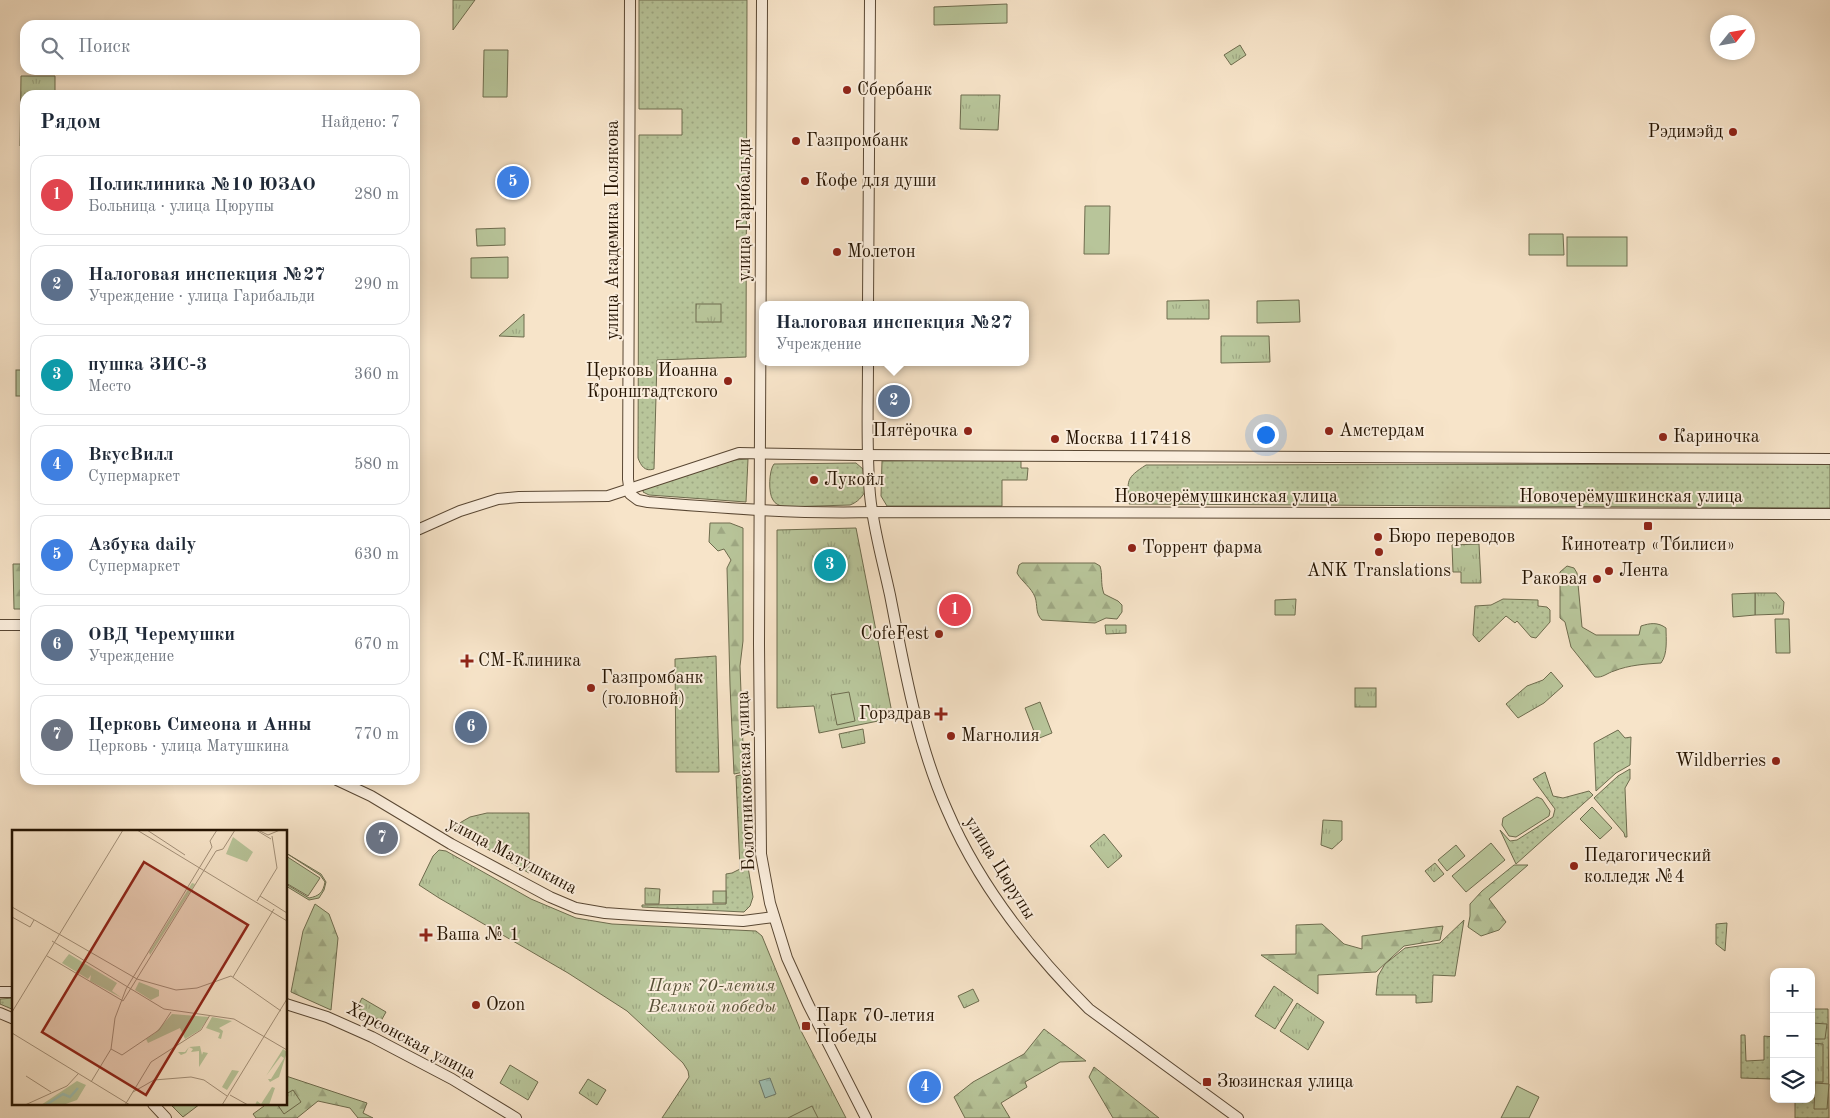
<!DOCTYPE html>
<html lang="ru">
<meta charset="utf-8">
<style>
:root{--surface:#fff;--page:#f6f6f7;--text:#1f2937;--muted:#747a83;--line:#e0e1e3;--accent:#8f2418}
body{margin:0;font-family:"Old Standard TT",serif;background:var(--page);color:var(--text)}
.controls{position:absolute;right:15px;bottom:15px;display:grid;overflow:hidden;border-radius:10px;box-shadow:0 2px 8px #0003}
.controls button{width:45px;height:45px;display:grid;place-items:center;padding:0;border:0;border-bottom:1px solid var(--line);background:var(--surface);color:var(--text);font:25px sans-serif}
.compass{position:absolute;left:1710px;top:15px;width:45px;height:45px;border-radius:50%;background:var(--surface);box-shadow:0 2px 8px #0003;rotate:59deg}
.you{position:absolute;left:1265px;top:434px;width:18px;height:18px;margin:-12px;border:4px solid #fff;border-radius:50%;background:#1a73e8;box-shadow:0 0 0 8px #1a73e833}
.badge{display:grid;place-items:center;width:32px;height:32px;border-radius:50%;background:var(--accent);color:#fff;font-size:16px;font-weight:700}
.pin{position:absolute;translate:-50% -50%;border:2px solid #fff;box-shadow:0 1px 5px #0006}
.popup{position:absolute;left:759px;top:301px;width:270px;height:65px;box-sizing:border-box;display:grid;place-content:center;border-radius:10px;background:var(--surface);filter:drop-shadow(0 1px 4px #0005);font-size:16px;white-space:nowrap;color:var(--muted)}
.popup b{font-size:19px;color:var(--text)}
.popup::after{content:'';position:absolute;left:50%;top:100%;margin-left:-10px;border:10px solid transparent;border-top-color:var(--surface)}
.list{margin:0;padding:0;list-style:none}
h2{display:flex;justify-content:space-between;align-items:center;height:65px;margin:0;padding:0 20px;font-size:21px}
h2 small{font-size:16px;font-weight:400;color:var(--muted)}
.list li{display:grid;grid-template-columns:32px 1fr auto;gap:15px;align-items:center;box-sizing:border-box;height:80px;margin:0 10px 10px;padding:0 10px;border:1px solid var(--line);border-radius:15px}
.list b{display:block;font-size:19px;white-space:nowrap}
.list p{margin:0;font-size:16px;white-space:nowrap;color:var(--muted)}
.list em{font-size:16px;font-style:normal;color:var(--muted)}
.icon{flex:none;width:28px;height:28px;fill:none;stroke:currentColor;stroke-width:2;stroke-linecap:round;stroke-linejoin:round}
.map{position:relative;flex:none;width:1830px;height:1118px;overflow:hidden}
.search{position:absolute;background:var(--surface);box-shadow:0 2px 8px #0003;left:20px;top:20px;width:400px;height:55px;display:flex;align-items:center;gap:12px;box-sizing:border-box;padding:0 18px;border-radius:15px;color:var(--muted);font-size:19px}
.panel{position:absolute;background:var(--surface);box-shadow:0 2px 8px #0003;left:20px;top:90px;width:400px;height:695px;border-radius:15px}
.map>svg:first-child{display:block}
.grass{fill:url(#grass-dots);stroke:#6e6c4e}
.forest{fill:url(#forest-firs);stroke:#6e6c4e}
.park{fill:url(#park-tufts);stroke:#6e6c4e}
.garden{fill:#b8c59a;stroke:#6e6c4e}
.water{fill:url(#water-ripples);stroke:#6d7a6b}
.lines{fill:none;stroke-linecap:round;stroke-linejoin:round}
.minor-casing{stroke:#594733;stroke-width:12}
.minor{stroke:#faeddc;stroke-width:10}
.poi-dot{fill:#8f2418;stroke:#faeddc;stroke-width:2}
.labels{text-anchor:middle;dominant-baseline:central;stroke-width:4;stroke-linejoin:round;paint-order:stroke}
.poi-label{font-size:18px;fill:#241301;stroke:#faeddc;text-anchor:start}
.street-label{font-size:18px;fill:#241301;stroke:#faeddc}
.park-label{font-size:18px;font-style:italic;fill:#585137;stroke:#faeddc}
.inset-river{fill:none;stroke:#9ebfb2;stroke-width:2.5}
.inset-road{fill:none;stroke:#a39079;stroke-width:1}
.view{fill:#8f2418;fill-opacity:0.15;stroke:#8f2418;stroke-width:2.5}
.inset-edge{fill:none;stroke:#241301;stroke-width:2.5}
</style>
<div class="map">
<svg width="1830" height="1118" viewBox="0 0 1830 1118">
<defs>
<pattern id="grass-dots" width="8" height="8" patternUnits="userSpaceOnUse" patternTransform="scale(1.25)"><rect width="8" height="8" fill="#b8c59a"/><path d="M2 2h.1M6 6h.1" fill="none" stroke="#9ea883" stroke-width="1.8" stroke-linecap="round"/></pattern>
<pattern id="forest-firs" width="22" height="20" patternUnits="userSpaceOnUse" patternTransform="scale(1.25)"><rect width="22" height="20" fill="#b8c59a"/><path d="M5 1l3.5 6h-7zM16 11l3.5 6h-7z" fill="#9ea883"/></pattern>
<pattern id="park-tufts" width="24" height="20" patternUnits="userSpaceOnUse" patternTransform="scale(1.25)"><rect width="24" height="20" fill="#b8c59a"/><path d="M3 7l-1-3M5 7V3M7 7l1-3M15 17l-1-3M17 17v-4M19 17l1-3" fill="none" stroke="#9ea883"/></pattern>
<pattern id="water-ripples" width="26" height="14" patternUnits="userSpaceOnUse" patternTransform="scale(1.25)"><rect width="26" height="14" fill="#9ebfb2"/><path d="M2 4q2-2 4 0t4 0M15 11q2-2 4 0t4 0" fill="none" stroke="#88a397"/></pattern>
</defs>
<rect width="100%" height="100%" fill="#f7e4c9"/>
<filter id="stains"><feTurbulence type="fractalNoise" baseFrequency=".004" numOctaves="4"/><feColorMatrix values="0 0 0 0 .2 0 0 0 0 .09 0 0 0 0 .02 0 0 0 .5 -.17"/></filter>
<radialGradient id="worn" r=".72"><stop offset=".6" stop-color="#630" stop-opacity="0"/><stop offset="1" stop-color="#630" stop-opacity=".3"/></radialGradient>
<!-- grass -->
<g class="grass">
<path d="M639,0H747L746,357L657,360L654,469C645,472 641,466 638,458L639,135H682V109H639Z"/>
<polygon points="748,459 746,502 649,495 643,492 644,489 648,487 734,460"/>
<polygon points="1021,459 1021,468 1028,468 1027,480 1002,480 1002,506 887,506 881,496 882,461"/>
<path d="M856,463L863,469L866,490C862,497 858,502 850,505L783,507C779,505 775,504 773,500C768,493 769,470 774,464Z"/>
<path d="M1830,464V508L1129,504C1127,480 1126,478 1146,465Z"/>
<polygon points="1503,599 1538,600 1538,606 1547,607 1550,610 1550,622 1536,638 1531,637 1517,621 1515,623 1506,616 1479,642 1473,635 1475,606 1491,605"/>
<polygon points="716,656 719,772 676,772 675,659"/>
<polygon points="1618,730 1625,738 1631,737 1630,765 1616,773 1596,791 1594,743"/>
<polygon points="1630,769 1630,779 1625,788 1627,837 1625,837 1624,833 1594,798 1618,776"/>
<polygon points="1545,772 1553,796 1563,798 1589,791 1593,795 1516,864 1500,830 1510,841 1517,840 1553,817 1555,809 1533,779"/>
<polygon points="745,774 748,867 753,897 750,906 744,912 642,907 642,905 726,904 726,874 732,873 740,869 736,776"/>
<polygon points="487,813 529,813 529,873 451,828 470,817"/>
<polygon points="1464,920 1455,976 1433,975 1432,1002 1416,1003 1416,995 1376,995 1378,976 1385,964 1405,948 1440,943"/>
<polygon points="1727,923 1725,951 1716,944 1716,924"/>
<polygon points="14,998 14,1010 0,1004 0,999"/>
<polygon points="1811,1009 1828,1009 1829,1118 1795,1118 1795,1099 1811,1099"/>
<polygon points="1741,1035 1745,1035 1746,1061 1764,1060 1764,1036 1774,1037 1772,1079 1741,1078"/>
</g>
<!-- forest -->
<g class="forest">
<polygon points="710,523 730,523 743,528 743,641 740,666 744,772 734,774 730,685 727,568 731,560 724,549 718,551 709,542"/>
<path d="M1022,563H1095L1100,566C1103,575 1100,583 1104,594L1118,601L1122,605V612L1117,619L1106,618L1095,623L1042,620C1035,613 1038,606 1035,597C1031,587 1022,582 1017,573L1019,565Z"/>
<polygon points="13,564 25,564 25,609 14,609"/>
<path d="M1567,566L1574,568L1577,573L1582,627L1596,635H1639L1641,626C1650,623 1658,622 1666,628C1666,638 1668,654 1661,663C1645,664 1629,665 1614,671C1607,673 1603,678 1595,677L1571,647L1565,622L1560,618V572Z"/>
<polygon points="1514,865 1528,865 1489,899 1506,922 1499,930 1481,936 1468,927 1470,916 1470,904 1482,891"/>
<polygon points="315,904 329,914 338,938 331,1010 291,992 303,931"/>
<polygon points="1322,924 1344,944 1362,949 1362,936 1443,926 1440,940 1404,946 1376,972 1318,975 1318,994 1261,955 1296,954 1296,925"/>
<polygon points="1044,1029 1086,1061 1060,1062 1025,1082 1027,1087 1001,1103 1010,1118 965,1118 954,1097 973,1082 1024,1054"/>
<polygon points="1094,1067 1159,1118 1113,1118 1089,1077"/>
<polygon points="286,1076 367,1103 363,1113 373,1118 358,1118 350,1108 318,1101 297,1118 256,1118 253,1114 264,1106 263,1104 286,1104"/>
<polygon points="170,1104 200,1104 183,1117"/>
</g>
<!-- park -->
<g class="park">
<polygon points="453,0 475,0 453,30"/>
<polygon points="1240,45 1246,55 1231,65 1224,55"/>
<polygon points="21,76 55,76 55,95 25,95 25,146 20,146"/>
<polygon points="961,95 1000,95 998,130 960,129"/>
<polygon points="1209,300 1209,319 1167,319 1167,301"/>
<rect x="696" y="304" width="25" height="18"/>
<polygon points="524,314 524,337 499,336"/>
<polygon points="1221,336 1269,336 1270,362 1221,363"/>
<polygon points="856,528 893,718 819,733 814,706 777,708 777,530"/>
<polygon points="1479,544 1481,583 1461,583 1461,572 1453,572 1452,545"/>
<polygon points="1755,593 1776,593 1784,602 1783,614 1755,615"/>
<polygon points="1296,599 1295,615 1275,615 1275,600"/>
<polygon points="1105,625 1126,625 1126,633 1106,634"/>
<polygon points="1551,672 1563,686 1544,703 1518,718 1506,704 1527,686 1543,680"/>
<rect x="1355" y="688" width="21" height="19"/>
<polygon points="863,729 865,743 842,748 839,734"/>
<polygon points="1323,820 1342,821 1342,840 1332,849 1321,845"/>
<polygon points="1104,834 1122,856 1108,868 1090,846"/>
<polygon points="439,850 446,851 531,899 576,918 612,924 756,931 762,936 800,1029 846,1118 662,1118 689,1077 688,1071 683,1063 627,1011 568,973 439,898 419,885 433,856"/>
<polygon points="1435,863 1444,874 1434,882 1425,871"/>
<polygon points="645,888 660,889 659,904 645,904"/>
<polygon points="1274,986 1293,1000 1275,1029 1255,1016"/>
<polygon points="973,989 979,1001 964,1008 958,996"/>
<polygon points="362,998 386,1012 381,1021 357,1008"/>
<polygon points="1297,1003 1324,1022 1308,1050 1280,1031"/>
<polygon points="1811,1043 1823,1044 1823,1082 1811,1082"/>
<polygon points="510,1065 538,1082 528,1100 500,1083"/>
<polygon points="588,1079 606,1090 597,1105 579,1093"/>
<polygon points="293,1090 301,1102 284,1114 277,1104 286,1104 286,1094"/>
</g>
<!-- garden -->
<g class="garden">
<polygon points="1007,4 1007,23 934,25 934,7"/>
<polygon points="484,50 508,50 507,97 483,97"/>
<polygon points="1085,206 1110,206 1109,254 1084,254"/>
<polygon points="505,228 505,245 477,246 476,229"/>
<polygon points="1529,234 1563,234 1564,255 1529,255"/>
<rect x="1567" y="237" width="60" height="29"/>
<polygon points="508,257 508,278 471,278 471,258"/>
<polygon points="1299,300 1300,322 1257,323 1257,301"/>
<rect x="16" y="370" width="9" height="26"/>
<polygon points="1755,593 1755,615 1733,617 1732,594"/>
<polygon points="1775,619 1789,619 1790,653 1776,653"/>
<polygon points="849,692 855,721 837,725 831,695"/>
<polygon points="1040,702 1052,733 1037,739 1025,708"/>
<polygon points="1537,797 1542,799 1550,811 1549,816 1516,837 1509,836 1502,825 1503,818"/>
<polygon points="1592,807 1612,828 1600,839 1580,819"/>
<polygon points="1491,843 1505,860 1466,892 1452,876"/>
<polygon points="1456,845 1465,856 1447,871 1438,860"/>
<path d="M286,853L321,874L326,882L324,890L319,898L309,900L286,886V884L309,898C319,896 323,893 325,882L320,875Z"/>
<polygon points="286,856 320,878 308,896 286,883"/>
<rect x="713" y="891" width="13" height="12"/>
<polygon points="1812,1023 1827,1024 1825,1039 1813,1039"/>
<polygon points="1815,1083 1829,1084 1827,1109 1814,1109"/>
<polygon points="1517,1086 1539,1097 1529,1118 1501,1118"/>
<polygon points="812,1106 818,1118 788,1118"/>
</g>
<!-- water -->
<polygon class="water" points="770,1078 776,1094 765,1098 759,1081"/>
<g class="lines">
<!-- minor casing -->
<g class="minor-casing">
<g id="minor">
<path d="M630,0L628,479L630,494L638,500L648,502C724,508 797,514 873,512L1830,514"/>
<polyline points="762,0 759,644 761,854 770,903 787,958 808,1004 866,1118"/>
<polyline points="868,305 870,0"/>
<path d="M868,362C868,406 866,451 870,495C873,528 883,562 890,595C904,666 917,743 947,810C979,885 1031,951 1089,1009L1238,1118"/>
<polyline points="415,531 460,511 498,499 519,497 608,496 739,453 855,455 1830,459"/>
<polyline points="0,625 25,625"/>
<polyline points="337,780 371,796 451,844 550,897 576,908 605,913 647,916 743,921 774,917"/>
<polyline points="0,992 14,992"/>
<polyline points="286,1004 327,1017 372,1037 452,1079 516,1118"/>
<polyline points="0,1013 14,1019"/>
<polyline points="153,1104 166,1118"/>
</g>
</g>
<!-- minor -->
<use href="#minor" class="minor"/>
</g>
<!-- markers -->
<g class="poi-dot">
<circle cx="847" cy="90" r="5"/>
<circle cx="1733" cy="132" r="5"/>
<circle cx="796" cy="141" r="5"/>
<circle cx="805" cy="181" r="5"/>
<circle cx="837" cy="252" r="5"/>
<circle cx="728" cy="381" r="5"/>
<circle cx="968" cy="431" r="5"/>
<circle cx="1329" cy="431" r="5"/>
<circle cx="1663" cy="437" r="5"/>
<circle cx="1055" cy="439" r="5"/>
<circle cx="814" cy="480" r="5"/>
<rect x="1643" y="521" width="10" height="10" rx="2.5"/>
<circle cx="1378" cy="537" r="5"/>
<circle cx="1132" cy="548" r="5"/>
<circle cx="1379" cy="552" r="5"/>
<circle cx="1609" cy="571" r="5"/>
<circle cx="1597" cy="579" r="5"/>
<circle cx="939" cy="634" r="5"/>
<path d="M464.5 653.5h5v5h5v5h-5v5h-5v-5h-5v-5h5z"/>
<circle cx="591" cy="688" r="5"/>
<path d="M938.5 706.5h5v5h5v5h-5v5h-5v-5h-5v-5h5z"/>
<circle cx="951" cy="736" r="5"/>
<circle cx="1776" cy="761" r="5"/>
<circle cx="1574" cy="866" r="5"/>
<path d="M423.5 927.5h5v5h5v5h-5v5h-5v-5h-5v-5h5z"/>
<circle cx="476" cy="1005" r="5"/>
<rect x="801" y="1021" width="10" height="10" rx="2.5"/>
<rect x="1202" y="1077" width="10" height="10" rx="2.5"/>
</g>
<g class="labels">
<!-- poi labels -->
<g class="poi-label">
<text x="857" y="90">Сбербанк</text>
<text x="1723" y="132" text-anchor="end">Рэдимэйд</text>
<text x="806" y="141">Газпромбанк</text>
<text x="815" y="181">Кофе для души</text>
<text x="847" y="252">Молетон</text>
<text x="718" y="371" text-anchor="end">Церковь Иоанна<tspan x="718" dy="21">Кронштадтского</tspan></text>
<text x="958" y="431" text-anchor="end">Пятёрочка</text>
<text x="1339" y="431">Амстердам</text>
<text x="1673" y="437">Кариночка</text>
<text x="1065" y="439">Москва 117418</text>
<text x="824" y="480">Лукойл</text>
<text x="1388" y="537">Бюро переводов</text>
<text x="1648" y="545" text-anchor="middle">Кинотеатр «Тбилиси»</text>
<text x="1142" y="548">Торрент фарма</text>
<text x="1379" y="571" text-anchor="middle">ANK Translations</text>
<text x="1619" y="571">Лента</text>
<text x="1587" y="579" text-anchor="end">Раковая</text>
<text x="929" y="634" text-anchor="end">CofeFest</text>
<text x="478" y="661">СМ-Клиника</text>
<text x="601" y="678">Газпромбанк<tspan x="601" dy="21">(головной)</tspan></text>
<text x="931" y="714" text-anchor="end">Горздрав</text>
<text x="961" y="736">Магнолия</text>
<text x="1766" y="761" text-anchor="end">Wildberries</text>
<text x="1584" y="856">Педагогический<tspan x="1584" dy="21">колледж №4</tspan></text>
<text x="436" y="935">Ваша № 1</text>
<text x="486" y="1005">Ozon</text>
<text x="816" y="1016">Парк 70-летия<tspan x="816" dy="21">Победы</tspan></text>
<text x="1217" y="1082">Зюзинская улица</text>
</g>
<!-- street labels -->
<g class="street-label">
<text transform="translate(745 210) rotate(-90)">улица Гарибальди</text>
<text transform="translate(613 230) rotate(-90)">улица Академика Полякова</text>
<text x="1226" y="497">Новочерёмушкинская улица</text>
<text x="1631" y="497">Новочерёмушкинская улица</text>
<text transform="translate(746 781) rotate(-92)">Болотниковская улица</text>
<text transform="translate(512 856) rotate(28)">улица Матушкина</text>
<text transform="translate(1000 868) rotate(58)">улица Цюрупы</text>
<text transform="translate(411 1041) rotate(28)">Херсонская улица</text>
</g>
<!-- park labels -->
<g class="park-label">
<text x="712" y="986">Парк 70-летия<tspan x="712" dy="21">Великой победы</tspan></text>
</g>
</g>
<!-- overview -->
<g transform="translate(12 830)">
<rect width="275" height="275" fill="#f7e4c9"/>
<path d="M180,53L183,54L138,125L137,122ZM57,124L105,153L100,161L110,168L78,151L79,145L76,149L50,133Z" fill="#b8c59a"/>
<path d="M188,216L190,225L191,222L196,223L187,237V221L179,222L181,219L177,217L174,223L169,225L166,222H173L177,217ZM271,219L275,222L267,247L258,252L256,249H259L272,228L269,226L254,246ZM260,257L263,258L257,275H243L245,271L249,274Z" fill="#b8c59a"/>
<path d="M221,7L241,22L235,32L214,24ZM127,152L147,160V166L139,170L123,160ZM160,184L197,187L188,200L173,209L168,198L136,213L134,209L143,203ZM200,187L220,191L207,198L211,201L209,209L206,208L208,203L194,198ZM220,240L227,241L215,260L210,257ZM65,251L74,255L65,270L51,275H29Z" fill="#b8c59a"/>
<path class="inset-river" d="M34,275L51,264L58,267L66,258"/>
<path class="inset-road" d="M125,0L275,91M135,0L173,25M244,0L259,9M246,0L256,5L268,0M248,66L275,83M245,71L265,38L260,6M0,77L125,149L164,160L185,158L219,146L269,181M0,87L18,97L22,90M40,111L152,179L222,189L275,220M35,126L111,171M221,147L262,79M111,171L204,21L211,19L223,0M0,182L111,0M0,203L118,275M99,219L110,225L147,200L159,182M14,246L39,262M79,252L99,219L103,188L114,159L200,17L198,11L205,0M121,262L142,250L179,247L192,250L215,266M218,265L236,275M13,275L55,256L66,244M113,275L139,232L189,200L198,185M210,275L275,169"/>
<path class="view" d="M132,32L236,95L134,265L30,202Z"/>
<rect width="275" height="275" class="inset-edge"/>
</g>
<rect width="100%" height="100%" filter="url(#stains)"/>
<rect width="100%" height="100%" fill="url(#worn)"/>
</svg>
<div class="controls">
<button>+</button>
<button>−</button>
<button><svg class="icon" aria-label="layers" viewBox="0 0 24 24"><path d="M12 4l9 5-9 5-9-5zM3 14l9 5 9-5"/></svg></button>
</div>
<svg class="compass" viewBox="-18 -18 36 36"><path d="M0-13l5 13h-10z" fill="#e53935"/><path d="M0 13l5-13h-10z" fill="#747a83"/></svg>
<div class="you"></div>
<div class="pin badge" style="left:955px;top:610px;background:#e0444e">1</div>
<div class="pin badge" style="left:894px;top:401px;background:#5c6f8a">2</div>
<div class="popup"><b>Налоговая инспекция №27</b>Учреждение</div>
<div class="pin badge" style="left:830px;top:565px;background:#0f9aa8">3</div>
<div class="pin badge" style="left:925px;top:1087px;background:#3f7fe0">4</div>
<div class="pin badge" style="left:513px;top:182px;background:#3f7fe0">5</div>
<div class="pin badge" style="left:471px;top:727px;background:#5c6f8a">6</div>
<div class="pin badge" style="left:382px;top:838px;background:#6b7280">7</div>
<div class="search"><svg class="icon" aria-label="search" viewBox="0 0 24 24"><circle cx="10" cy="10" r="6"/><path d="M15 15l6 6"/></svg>Поиск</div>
<section class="panel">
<h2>Рядом<small>Найдено: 7</small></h2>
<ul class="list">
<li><span class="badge" style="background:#e0444e">1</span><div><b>Поликлиника №10 ЮЗАО</b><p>Больница · улица Цюрупы</p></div><em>280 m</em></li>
<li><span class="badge" style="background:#5c6f8a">2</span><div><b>Налоговая инспекция №27</b><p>Учреждение · улица Гарибальди</p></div><em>290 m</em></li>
<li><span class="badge" style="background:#0f9aa8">3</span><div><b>пушка ЗИС-3</b><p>Место</p></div><em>360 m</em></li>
<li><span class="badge" style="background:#3f7fe0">4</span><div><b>ВкусВилл</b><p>Супермаркет</p></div><em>580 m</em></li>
<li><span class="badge" style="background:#3f7fe0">5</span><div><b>Азбука daily</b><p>Супермаркет</p></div><em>630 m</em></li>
<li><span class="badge" style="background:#5c6f8a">6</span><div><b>ОВД Черемушки</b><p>Учреждение</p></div><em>670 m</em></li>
<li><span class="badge" style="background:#6b7280">7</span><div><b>Церковь Симеона и Анны</b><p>Церковь · улица Матушкина</p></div><em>770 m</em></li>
</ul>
</section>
</div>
